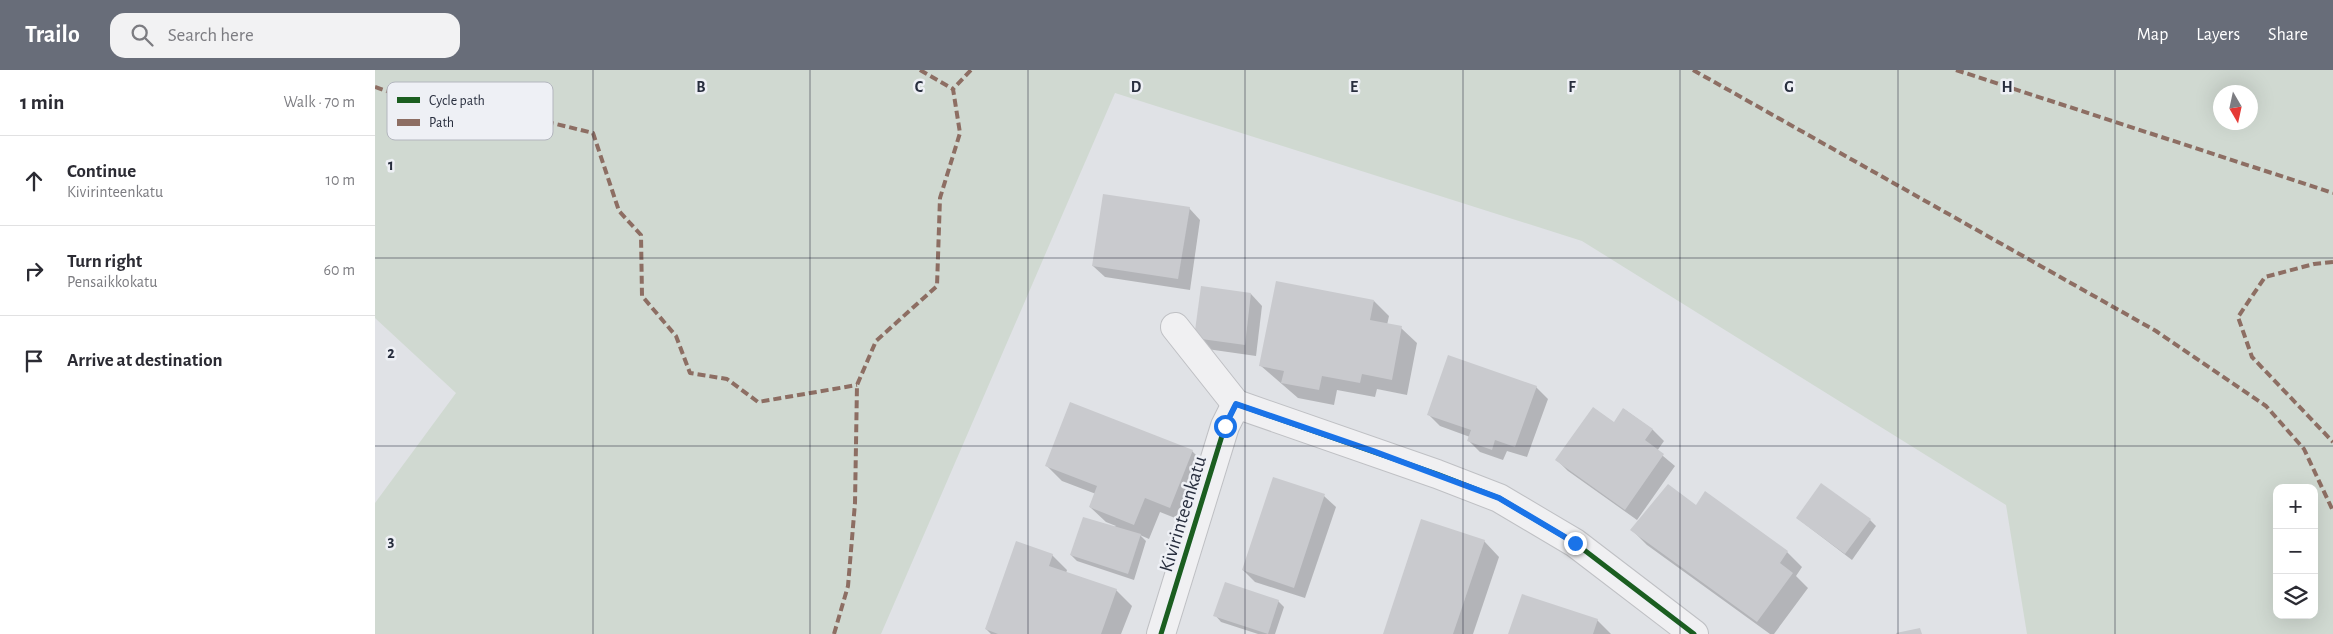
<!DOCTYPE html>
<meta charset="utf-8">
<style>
:root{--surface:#fff;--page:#f2f2f3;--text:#2b2b33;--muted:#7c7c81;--line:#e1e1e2;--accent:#686d79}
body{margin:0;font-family:"Alegreya Sans",sans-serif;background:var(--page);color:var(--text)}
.controls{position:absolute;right:15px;bottom:15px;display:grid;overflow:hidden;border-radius:10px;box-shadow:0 5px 20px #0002}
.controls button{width:45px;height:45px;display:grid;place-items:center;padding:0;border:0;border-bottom:1px solid var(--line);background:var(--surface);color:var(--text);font:25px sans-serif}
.compass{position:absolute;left:1838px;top:15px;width:45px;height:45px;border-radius:50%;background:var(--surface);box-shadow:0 5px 20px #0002;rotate:171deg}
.stop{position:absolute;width:15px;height:15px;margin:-11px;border:4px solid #1a73e8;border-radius:50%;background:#fff}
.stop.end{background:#1a73e8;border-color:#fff;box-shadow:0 1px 5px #0008}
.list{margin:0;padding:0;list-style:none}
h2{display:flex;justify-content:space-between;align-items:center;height:65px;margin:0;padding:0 20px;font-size:21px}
h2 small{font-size:16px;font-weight:400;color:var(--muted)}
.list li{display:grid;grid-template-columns:32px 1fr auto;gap:15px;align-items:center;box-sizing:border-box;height:90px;padding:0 20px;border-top:1px solid var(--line)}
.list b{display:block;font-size:19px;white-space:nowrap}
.list p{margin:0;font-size:16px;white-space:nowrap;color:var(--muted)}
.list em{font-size:16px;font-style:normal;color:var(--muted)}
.icon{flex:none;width:28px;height:28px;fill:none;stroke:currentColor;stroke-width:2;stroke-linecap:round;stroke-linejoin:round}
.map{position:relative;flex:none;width:1958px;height:564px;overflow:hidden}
header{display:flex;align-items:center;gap:30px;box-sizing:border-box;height:70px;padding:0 25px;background:var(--accent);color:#fff}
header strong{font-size:24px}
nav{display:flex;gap:28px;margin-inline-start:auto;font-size:18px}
.search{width:350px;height:45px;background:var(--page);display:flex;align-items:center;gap:12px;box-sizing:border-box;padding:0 18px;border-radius:15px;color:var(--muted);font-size:19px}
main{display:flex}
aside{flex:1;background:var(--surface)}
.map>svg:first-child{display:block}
.green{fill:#d0d9d1;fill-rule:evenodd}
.shadow{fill:#0003}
.building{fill:#c9cace}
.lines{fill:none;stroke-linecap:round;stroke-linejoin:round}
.minor-casing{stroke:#bfc0c4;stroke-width:30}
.minor{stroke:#f0f0f2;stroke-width:28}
.quiet{stroke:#8d6e63;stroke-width:4;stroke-dasharray:8 4;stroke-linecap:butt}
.cycleway-casing{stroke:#eef0f5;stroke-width:8}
.cycleway{stroke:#1b5e20;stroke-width:5}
.route{stroke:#1a73e8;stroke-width:6}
.grid{fill:none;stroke:#282e3e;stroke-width:1;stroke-opacity:0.55}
.labels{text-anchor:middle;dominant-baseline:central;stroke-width:5;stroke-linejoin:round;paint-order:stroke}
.street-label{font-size:20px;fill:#282e3e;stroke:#eef0f5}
.key{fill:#eef0f5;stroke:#b3b6be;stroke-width:1}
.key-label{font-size:14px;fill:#282e3e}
.grid-label{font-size:16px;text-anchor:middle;font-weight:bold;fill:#282e3e;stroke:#eef0f5;stroke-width:5;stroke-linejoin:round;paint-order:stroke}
</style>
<header>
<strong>Trailo</strong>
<div class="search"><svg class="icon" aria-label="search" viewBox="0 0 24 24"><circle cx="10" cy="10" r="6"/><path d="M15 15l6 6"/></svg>Search here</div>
<nav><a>Map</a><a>Layers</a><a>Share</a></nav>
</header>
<main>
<aside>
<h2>1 min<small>Walk · 70 m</small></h2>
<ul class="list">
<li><svg class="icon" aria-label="ahead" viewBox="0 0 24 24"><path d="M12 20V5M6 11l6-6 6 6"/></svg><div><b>Continue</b><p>Kivirinteenkatu</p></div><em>10 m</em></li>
<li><svg class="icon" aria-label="right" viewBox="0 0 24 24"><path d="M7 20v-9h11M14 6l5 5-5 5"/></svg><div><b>Turn right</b><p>Pensaikkokatu</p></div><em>60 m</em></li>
<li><svg class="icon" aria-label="arrive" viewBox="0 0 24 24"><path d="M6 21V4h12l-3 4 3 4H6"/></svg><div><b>Arrive at destination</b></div></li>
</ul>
</aside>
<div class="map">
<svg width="1958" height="564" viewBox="0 0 1958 564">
<rect width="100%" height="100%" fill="#e0e2e6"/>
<!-- green -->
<path class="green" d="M0,0H1958V564H1652L1631,435L1207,171L740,23L506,564H0V433L81,323L0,248ZM1846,22H1876V52H1846ZM1902,418H1939V545H1902Z"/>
<!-- shadow -->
<g class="shadow">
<polygon points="814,138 825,150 815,220 730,207 718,196"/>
<polygon points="827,218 876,224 887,236 881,286 832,279 820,268"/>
<polygon points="999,231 1014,246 1012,255 1026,258 1042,273 1032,325 1002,319 1000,327 962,320 959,335 923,328 886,296"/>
<polygon points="1161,317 1173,329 1152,387 1132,381 1128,390 1105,382 1094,371 1095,367 1065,356 1053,344"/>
<polygon points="1249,339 1278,360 1289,371 1282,381 1300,396 1262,450 1193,401 1182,390 1239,354"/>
<polygon points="817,381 832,396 810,452 785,442 774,469 765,465 771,471 759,510 702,491 696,485 741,456 731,452 715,437 721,424 687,411 672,396"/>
<polygon points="949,426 961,437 930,528 880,512 868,500"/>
<polygon points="1422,448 1495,450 1501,456 1477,490"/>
<polygon points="1257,460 1412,482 1427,497 1421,506 1433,518 1399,564 1395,564 1272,475"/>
<polygon points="1109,471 1124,487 1098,564 1009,564"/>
<polygon points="677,485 692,500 691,503 741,520 757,536 746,564 616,564 611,559"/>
<polygon points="903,531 909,537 900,564 883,564 846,552 840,545"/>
<polygon points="1222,550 1236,564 1135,564"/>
</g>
<!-- building -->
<g class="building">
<polygon points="728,124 815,137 803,209 717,196"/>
<polygon points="901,211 999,230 995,250 1027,256 1017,310 987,304 985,313 947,306 944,320 906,313 909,301 884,296"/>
<polygon points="826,216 876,223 870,275 819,268"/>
<polygon points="1073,285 1162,316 1140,377 1120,370 1117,380 1092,371 1096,360 1052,345"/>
<polygon points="695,332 818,380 795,438 770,428 759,455 714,437 722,416 670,396"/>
<polygon points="1218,337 1239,352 1248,338 1278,359 1270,370 1289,384 1250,440 1180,390"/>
<polygon points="898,407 950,424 919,518 867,500"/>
<polygon points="1446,413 1496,449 1470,484 1421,448"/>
<polygon points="1293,414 1321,435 1330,421 1413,481 1405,493 1418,503 1382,552 1255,460"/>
<polygon points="708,447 766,464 753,504 695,485"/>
<polygon points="1046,449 1110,470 1078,564 1008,564"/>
<polygon points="641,471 678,484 674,496 742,519 726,564 623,564 610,559"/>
<polygon points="850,512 904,530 893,564 838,546"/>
<polygon points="1147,524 1223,549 1218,564 1133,564"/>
<polygon points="1545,558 1547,564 1521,564 1521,563"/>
</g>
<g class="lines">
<!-- minor casing -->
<g class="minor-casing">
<g id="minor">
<polyline points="800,257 861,334"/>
<polyline points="861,334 1062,404 1124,428 1200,473 1319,564"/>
<polyline points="786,564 850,356 861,334"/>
</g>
</g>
<!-- minor -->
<use href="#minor" class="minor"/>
<!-- quiet -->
<g class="quiet">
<polyline points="545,0 578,19"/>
<polyline points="1318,0 1781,261 1891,336 1929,379 1958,441"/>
<polyline points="1581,0 1958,123"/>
<polyline points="0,17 134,63 173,52 218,63 244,141 266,165 267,226 301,266 315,303 352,309 383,332 482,315"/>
<polyline points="1958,192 1939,194 1890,207 1863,247 1877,287 1958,372"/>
<polyline points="459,564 473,516 480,433 482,315 501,271 562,216 565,128 585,63 578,19 596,0"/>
</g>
<!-- cycleway casing -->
<g class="cycleway-casing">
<polyline id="cycleway" points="786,564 850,356 861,334 1062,404 1124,428 1200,473 1319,564"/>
</g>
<!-- cycleway -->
<use href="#cycleway" class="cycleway"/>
</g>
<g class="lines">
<!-- route -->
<polyline class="route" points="850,356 861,334 998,381 1124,428 1200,473"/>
</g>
<!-- grid -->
<path class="grid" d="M218,0V564M435,0V564M653,0V564M870,0V564M1088,0V564M1305,0V564M1523,0V564M1740,0V564M0,188H1958M0,376H1958"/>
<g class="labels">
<!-- street labels -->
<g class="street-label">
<text transform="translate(808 444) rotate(-73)">Kivirinteenkatu</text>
</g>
</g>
<!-- legend -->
<rect x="12" y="12" width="166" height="58" rx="8" class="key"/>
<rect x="22" y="27" width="23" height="6" fill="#1b5e20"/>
<rect x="22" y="49" width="23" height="7" fill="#8d6e63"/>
<g class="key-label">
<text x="54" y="35">Cycle path</text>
<text x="54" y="57">Path</text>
</g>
<g class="grid-label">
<text x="326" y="22">B</text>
<text x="544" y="22">C</text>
<text x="761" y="22">D</text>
<text x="979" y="22">E</text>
<text x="1197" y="22">F</text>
<text x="1414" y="22">G</text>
<text x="1632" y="22">H</text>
<text x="16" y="100">1</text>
<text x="16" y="288">2</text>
<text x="16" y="476">3</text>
</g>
</svg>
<div class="controls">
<button>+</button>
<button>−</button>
<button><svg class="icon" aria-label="layers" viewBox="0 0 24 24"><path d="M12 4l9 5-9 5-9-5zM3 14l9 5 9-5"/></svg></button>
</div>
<svg class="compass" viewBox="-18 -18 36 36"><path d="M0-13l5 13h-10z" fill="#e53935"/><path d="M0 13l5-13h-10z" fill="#7c7c81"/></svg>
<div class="stop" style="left:850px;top:356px"></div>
<div class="stop end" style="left:1200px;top:473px"></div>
</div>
</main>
